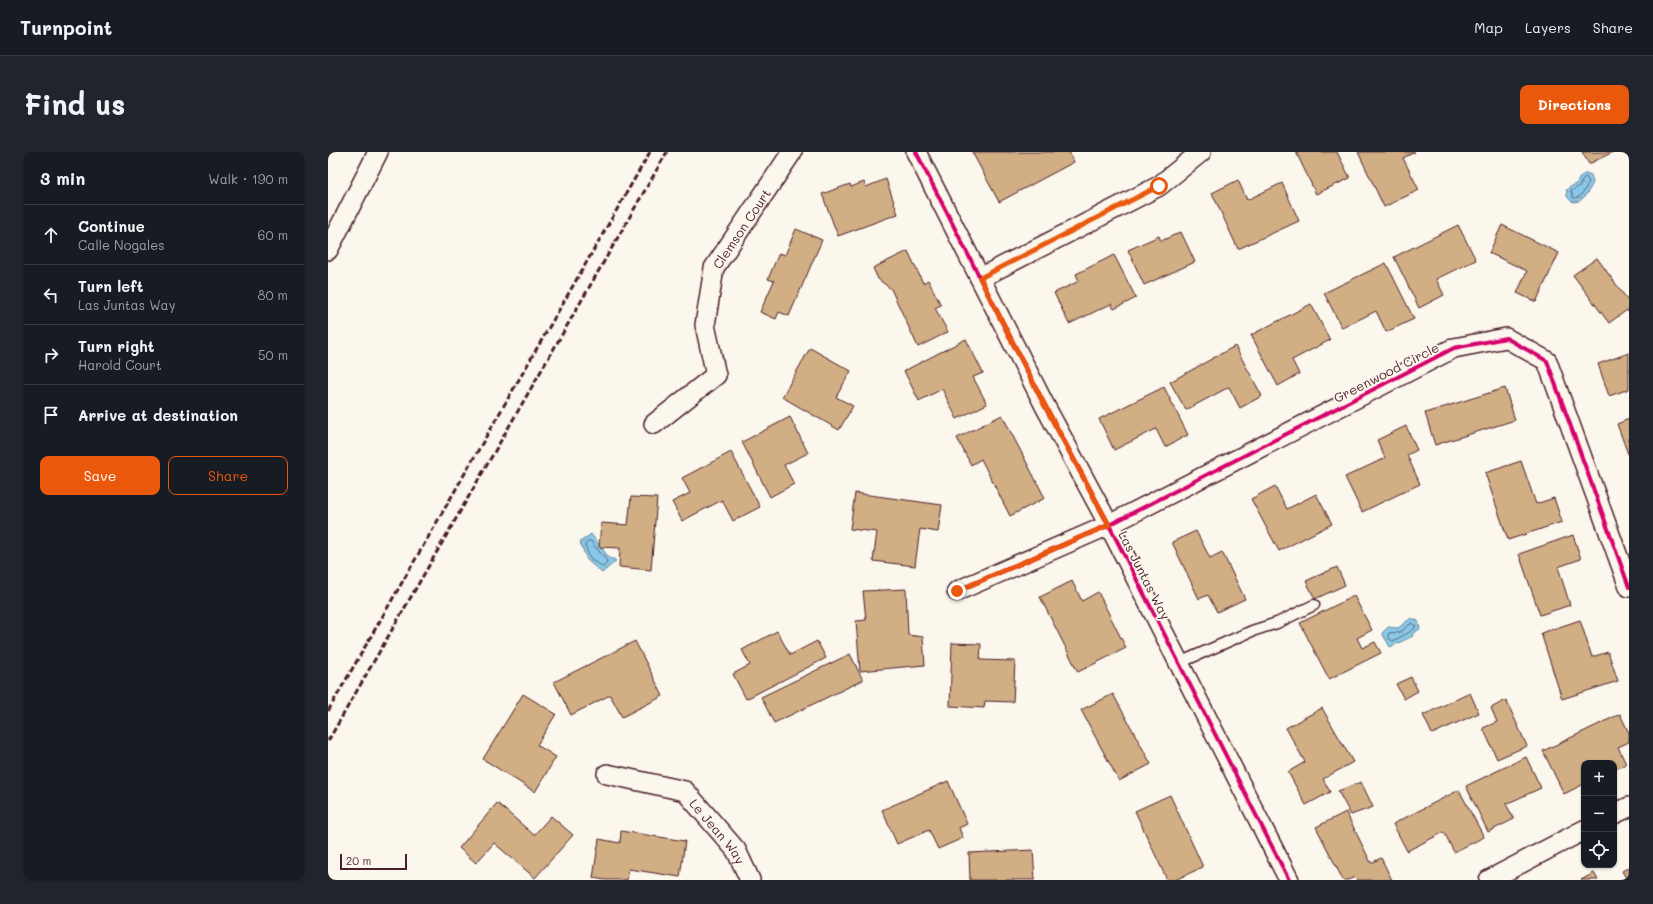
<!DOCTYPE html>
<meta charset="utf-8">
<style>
:root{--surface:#171b24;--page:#20242c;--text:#f1f3f6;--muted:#9ea1a6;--line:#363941;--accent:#ea580c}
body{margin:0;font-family:Mali,sans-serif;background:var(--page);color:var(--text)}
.controls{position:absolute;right:12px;bottom:12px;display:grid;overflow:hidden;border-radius:8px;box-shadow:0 1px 3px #0004}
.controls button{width:36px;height:36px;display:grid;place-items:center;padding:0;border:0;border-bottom:1px solid var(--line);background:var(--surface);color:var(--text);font:20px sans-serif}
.scale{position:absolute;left:12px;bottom:10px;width:67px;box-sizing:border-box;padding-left:4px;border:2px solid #4a1f2b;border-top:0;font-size:11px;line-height:14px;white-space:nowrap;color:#4a1f2b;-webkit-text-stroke:3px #fbf7ec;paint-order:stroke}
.stop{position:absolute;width:12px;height:12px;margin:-9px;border:3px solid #ea580c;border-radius:50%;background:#fff}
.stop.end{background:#ea580c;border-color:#fff;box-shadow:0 1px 4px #0008}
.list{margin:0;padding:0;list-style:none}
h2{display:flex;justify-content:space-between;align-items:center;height:52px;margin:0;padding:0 16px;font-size:17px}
h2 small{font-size:13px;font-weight:400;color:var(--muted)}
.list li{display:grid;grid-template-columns:26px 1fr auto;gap:12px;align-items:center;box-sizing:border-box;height:60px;padding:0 16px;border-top:1px solid var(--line)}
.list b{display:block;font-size:15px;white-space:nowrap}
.list p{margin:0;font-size:13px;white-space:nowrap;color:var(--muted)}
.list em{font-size:13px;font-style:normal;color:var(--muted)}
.actions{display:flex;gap:8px;padding:12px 16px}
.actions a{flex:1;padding:9px 0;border:1px solid var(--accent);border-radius:8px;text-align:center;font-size:14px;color:var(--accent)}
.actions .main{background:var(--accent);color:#fff}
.icon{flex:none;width:22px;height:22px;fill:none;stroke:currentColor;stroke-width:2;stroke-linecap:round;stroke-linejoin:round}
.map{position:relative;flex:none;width:1301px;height:728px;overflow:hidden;border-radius:8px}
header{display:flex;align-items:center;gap:24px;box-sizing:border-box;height:56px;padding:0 20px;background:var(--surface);border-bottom:1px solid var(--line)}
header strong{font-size:19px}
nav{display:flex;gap:22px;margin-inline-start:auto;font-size:14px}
.intro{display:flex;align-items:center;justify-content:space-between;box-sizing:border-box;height:96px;padding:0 24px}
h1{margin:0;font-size:28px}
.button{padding:10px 18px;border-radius:8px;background:var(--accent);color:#fff;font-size:14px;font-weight:700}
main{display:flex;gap:24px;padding:0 24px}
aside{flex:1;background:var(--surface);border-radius:8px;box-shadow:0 1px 3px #0004}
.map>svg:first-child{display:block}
.water{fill:url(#water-ripples);stroke:#6f859d}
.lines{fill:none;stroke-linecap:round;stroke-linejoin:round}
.shore{stroke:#636377;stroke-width:1}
.building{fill:#d1ae83;stroke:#4a1f2b}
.lane-casing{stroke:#4a1f2b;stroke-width:13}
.street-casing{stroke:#4a1f2b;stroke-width:22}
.lane{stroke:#fbf7ec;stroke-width:10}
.street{stroke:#fbf7ec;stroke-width:19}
.rail{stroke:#4a1f2b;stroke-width:3;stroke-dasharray:6 3;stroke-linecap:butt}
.cycleway-casing{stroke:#fbf7ec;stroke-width:6}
.cycleway{stroke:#d6006c;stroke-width:4}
.route{stroke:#ea580c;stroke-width:5}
.labels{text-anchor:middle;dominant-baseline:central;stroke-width:3.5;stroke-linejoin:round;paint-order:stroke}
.street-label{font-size:13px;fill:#4a1f2b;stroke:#fbf7ec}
</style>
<header>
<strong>Turnpoint</strong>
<nav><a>Map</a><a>Layers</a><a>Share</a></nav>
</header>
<div class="intro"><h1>Find us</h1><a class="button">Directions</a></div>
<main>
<aside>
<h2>3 min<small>Walk · 190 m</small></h2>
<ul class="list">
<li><svg class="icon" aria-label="ahead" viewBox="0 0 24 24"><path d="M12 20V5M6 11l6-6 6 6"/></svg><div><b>Continue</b><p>Calle Nogales</p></div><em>60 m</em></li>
<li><svg class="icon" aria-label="left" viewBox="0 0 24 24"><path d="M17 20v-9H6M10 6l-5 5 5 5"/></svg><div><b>Turn left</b><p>Las Juntas Way</p></div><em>80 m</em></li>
<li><svg class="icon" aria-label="right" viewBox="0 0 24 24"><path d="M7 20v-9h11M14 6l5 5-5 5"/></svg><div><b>Turn right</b><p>Harold Court</p></div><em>50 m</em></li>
<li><svg class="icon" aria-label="arrive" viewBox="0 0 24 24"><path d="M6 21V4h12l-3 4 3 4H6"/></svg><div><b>Arrive at destination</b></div></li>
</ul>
<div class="actions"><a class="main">Save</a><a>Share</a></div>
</aside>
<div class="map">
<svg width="1301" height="728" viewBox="0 0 1301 728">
<defs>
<pattern id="water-ripples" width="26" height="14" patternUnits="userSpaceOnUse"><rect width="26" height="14" fill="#88c9e9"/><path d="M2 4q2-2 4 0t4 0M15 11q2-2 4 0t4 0" fill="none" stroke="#77acc8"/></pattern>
</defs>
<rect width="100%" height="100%" fill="#fbf7ec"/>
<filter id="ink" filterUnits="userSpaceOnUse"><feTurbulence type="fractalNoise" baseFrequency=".025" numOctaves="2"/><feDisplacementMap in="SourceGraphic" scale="8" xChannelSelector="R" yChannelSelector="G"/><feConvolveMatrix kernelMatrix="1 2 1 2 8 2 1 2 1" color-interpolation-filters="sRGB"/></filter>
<g filter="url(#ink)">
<!-- water -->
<g class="water">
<path d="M1258,21L1263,23L1265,31C1262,36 1259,43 1254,47C1246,54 1236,47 1239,37L1249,31L1252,25Z"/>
<polygon points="263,382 282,407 286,407 288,409 274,421 259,408 252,390"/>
<polygon points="1083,466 1090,469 1092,477 1084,482 1085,484 1062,495 1054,481 1060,475 1070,476"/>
</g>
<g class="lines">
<!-- shore -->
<g class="shore">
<path d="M1258,25L1261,30C1257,36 1254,47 1245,46L1243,39L1252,34L1255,27Z"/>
<polygon points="261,389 263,389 279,409 278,412 275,415 262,406 257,393"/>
<polygon points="1084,471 1087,473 1087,476 1080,481 1065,489 1063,488 1060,483 1061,481 1072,480"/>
</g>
</g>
<!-- building -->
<g class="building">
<polygon points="644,0 741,0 746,10 671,50"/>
<polygon points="968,0 1009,0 1022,26 988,42"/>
<polygon points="1030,0 1087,0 1075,6 1091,38 1056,55"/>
<polygon points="1254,0 1285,0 1261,12"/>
<polygon points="558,27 570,62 510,84 494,42 522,32 523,35 536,30 538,35"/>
<polygon points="910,28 919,48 954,31 971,69 910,97 884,41"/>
<polygon points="1130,73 1148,108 1108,127 1116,143 1091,156 1066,105"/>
<polygon points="1174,73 1231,101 1208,150 1189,141 1199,119 1161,101"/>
<polygon points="468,77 494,88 461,164 451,160 448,167 432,160 446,129 440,127 451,101 457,103"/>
<polygon points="853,80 867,110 816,133 800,98 831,84 833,89"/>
<polygon points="580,99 595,131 600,128 613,153 607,156 620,180 590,195 563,137 550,127 545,116"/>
<polygon points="786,103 808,146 786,157 783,152 741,172 726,141 751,129 748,122"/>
<polygon points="1269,106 1301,150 1301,161 1299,158 1281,171 1245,123"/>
<polygon points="1058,111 1086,167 1058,180 1048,159 1014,176 996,141"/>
<polygon points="983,152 1002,188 964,208 971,222 950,234 923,183"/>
<polygon points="638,187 655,221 645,225 659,252 629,267 614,237 591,249 576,219"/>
<polygon points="907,194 934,244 912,256 901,235 858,258 842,230"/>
<polygon points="482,196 523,219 508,245 525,254 511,278 454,245"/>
<polygon points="1301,201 1301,237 1281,244 1270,212"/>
<polygon points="836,235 860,283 837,295 828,277 786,298 771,267"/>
<polygon points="1177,236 1187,268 1107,293 1097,261"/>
<polygon points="674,263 717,346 682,364 653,307 643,313 629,286"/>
<polygon points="462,265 480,301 456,313 466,332 442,345 414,290"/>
<polygon points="1301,267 1301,302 1300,302 1289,272"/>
<polygon points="1078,274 1089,298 1079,303 1092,332 1034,360 1017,325 1057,306 1049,288"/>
<polygon points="403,300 432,355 405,369 394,348 354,369 344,350 362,341 354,326"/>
<polygon points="1193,309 1208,352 1226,346 1234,370 1180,388 1157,321"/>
<polygon points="947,334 959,357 988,342 1004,372 951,399 923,347"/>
<polygon points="527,341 614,353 610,380 592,377 587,414 545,409 549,380 522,377"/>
<polygon points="303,345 329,346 323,418 291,415 292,396 271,395 273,371 300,373"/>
<polygon points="868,379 882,406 894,400 917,447 889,460 880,443 871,447 844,390"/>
<polygon points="1245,383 1253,407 1230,415 1242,453 1212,463 1191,402"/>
<polygon points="1009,415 1017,433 987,447 978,429"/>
<polygon points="744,429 754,449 770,440 798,496 750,520 712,445"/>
<polygon points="578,437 580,483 595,485 597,513 532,519 528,469 538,468 535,439"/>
<polygon points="1026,444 1044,478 1029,486 1034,496 1047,490 1053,501 1001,527 972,471"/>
<polygon points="1252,468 1264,505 1280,500 1290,529 1234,547 1213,481"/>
<polygon points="449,479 462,503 489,489 498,506 418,547 405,522 422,513 414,498"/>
<polygon points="307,489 335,544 294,565 282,543 243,563 226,530"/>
<polygon points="624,491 653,492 652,508 687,509 685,550 657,549 656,556 622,554"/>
<polygon points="522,502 535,528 446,571 433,545"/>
<polygon points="1083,525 1090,539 1076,547 1068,532"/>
<polygon points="1142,541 1151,561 1104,582 1095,563"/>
<polygon points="195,542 228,562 209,593 228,605 207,640 155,607"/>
<polygon points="785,542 823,612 791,629 753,558"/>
<polygon points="1178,548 1199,594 1169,607 1155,576 1169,570 1163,556"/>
<polygon points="994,556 1025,610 995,627 1002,640 978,653 960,620 977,610 958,576"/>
<polygon points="1292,562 1301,581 1301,590 1290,595 1298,612 1286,618 1286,611 1256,611 1256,632 1236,642 1215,599"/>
<polygon points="1198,605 1213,636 1178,652 1186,667 1160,680 1138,634"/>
<polygon points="620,629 639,672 631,676 635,686 610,697 601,678 569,692 554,658"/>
<polygon points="1033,630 1045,655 1023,663 1010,639"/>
<polygon points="1131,638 1156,685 1126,700 1116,680 1079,699 1065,672"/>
<polygon points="842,643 875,715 847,728 839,728 807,659"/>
<polygon points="169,651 206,683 223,664 245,683 207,726 166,691 148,711 131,696"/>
<polygon points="1018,660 1043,711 1053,706 1064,728 1029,728 1027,725 1020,728 1015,728 988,675"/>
<polygon points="293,679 357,689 352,725 301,717 299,728 277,728 265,726 271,687 292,691"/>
<polygon points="705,698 707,728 642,728 641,701"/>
<polygon points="1301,715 1301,728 1299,728 1294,719"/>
<polygon points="1266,721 1270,728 1253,728"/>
</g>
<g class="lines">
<!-- lane casing -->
<g class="lane-casing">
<polyline id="lane" points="851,511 924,479 949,471 986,453"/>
</g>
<!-- street casing -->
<g class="street-casing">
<g id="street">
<polyline points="588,0 717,254 781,373 961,728"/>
<polyline points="0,98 50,0"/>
<polyline points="652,126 831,34 873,0"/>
<path id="s1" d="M326,272L388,223L377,173L386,116L464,0"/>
<polyline points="629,439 781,373 1126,196 1178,186 1219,209 1301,435"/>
<path id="s2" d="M279,622L357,639L408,698L422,728"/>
<polyline points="1286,662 1301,655"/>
<polyline points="1161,728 1256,678"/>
</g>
</g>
<!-- lane -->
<use href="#lane" class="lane"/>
<!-- street -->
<use href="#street" class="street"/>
<!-- rail -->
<g class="rail">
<polyline points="0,559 322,0"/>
<polyline points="0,589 339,0"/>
</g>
<!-- cycleway casing -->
<g class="cycleway-casing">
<g id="cycleway">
<polyline points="588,0 717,254 781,373 961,728"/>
<polyline points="629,439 781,373 1126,196 1178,186 1219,209 1301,435"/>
</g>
</g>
<!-- cycleway -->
<use href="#cycleway" class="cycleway"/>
</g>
</g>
<g class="lines" filter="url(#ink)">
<!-- route -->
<polyline class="route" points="629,439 781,373 717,254 652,126 831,34"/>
</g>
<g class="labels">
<!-- street labels -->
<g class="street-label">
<text stroke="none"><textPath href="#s1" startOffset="236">Clemson Court</textPath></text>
<text transform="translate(1058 220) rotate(-27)">Greenwood Circle</text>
<text transform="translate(817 423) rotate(63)">Las Juntas Way</text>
<text stroke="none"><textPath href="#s2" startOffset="132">Le Jean Way</textPath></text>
</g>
</g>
</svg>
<div class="controls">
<button>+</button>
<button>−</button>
<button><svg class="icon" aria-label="locate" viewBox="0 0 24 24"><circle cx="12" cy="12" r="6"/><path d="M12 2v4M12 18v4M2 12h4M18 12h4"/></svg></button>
</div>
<div class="scale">20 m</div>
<div class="stop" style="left:831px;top:34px"></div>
<div class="stop end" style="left:629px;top:439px"></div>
</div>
</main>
